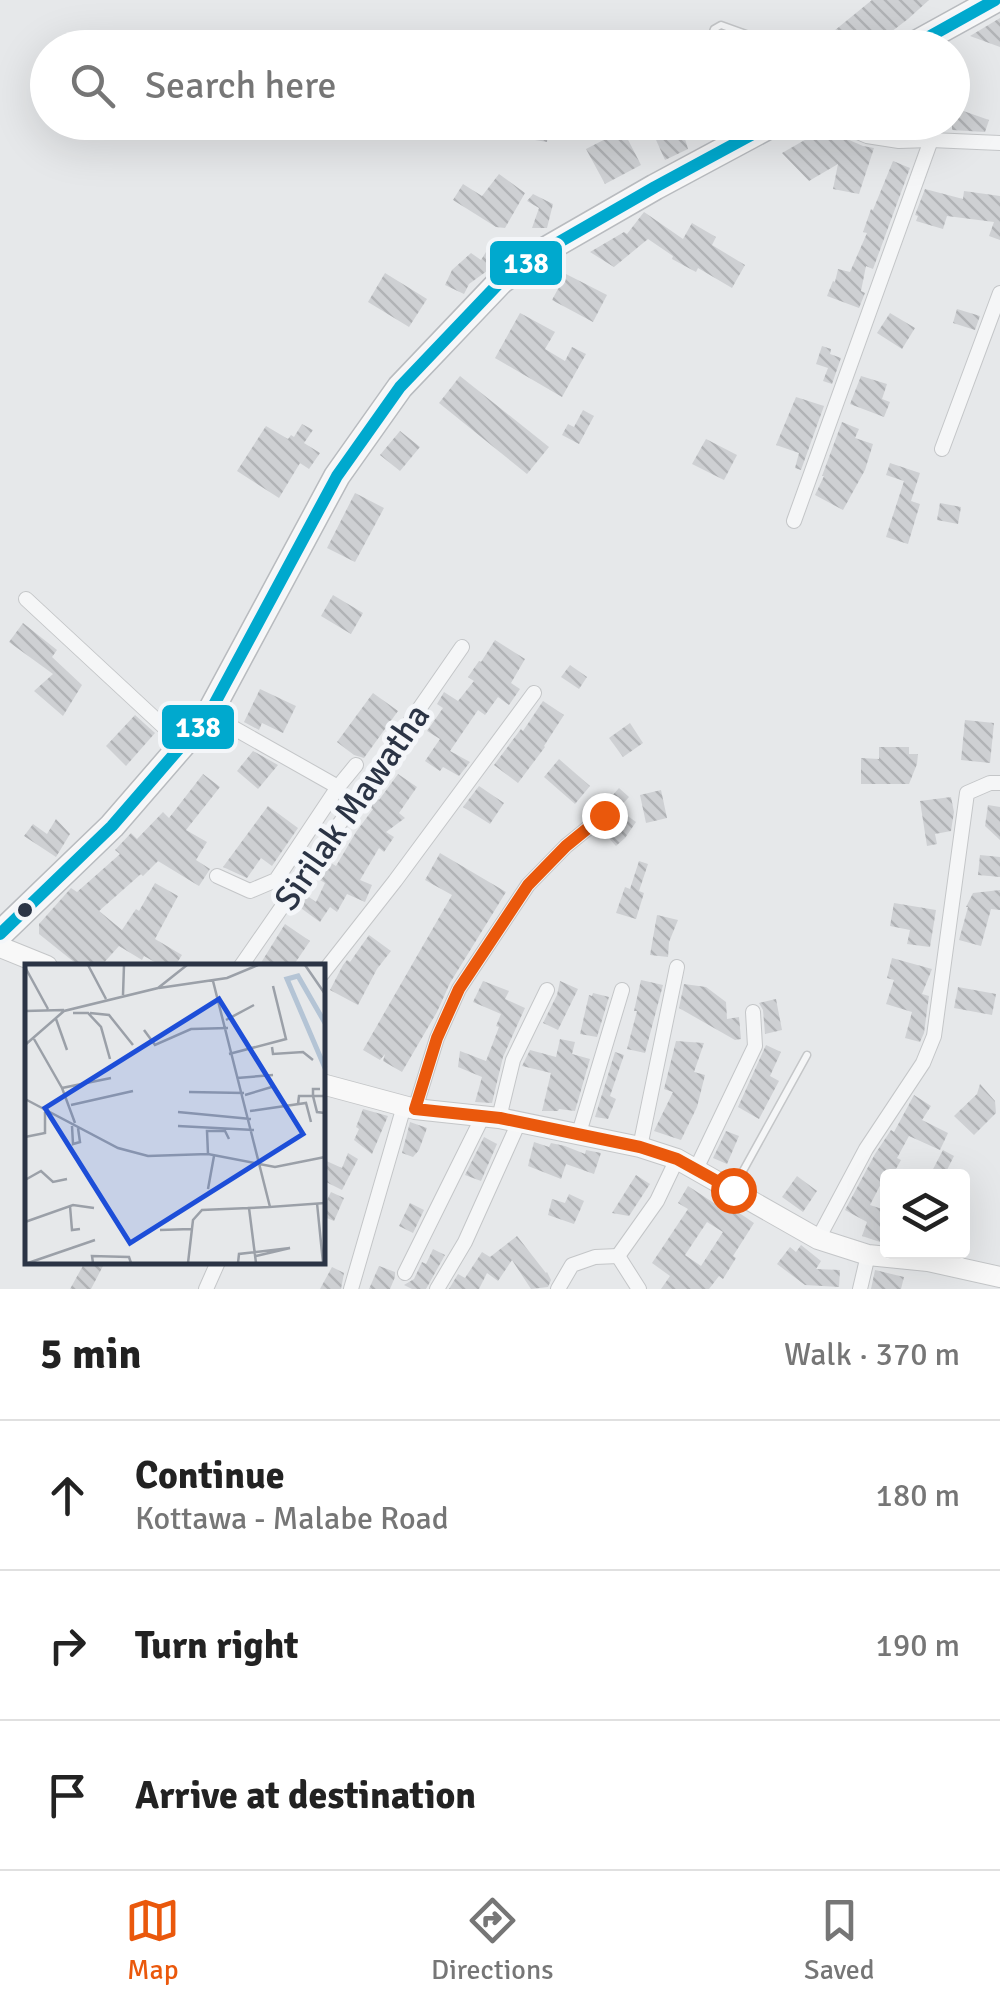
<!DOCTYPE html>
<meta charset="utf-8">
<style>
:root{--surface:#fff;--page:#f2f2f2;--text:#222;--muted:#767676;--line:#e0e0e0;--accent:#ea580c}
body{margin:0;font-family:Signika,sans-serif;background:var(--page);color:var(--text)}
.controls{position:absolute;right:30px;bottom:30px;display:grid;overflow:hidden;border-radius:10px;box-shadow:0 10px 40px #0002}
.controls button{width:90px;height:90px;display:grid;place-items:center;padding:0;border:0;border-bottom:2px solid var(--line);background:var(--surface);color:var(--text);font:50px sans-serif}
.stop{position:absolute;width:30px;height:30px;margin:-22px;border:8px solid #ea580c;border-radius:50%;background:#fff}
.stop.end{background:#ea580c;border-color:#fff;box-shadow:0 2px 10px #0008}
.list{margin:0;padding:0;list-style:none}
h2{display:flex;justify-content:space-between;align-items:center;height:130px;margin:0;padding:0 40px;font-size:42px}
h2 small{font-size:32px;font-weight:400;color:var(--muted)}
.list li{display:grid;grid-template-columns:65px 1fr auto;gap:30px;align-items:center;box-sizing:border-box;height:150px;padding:0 40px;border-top:2px solid var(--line)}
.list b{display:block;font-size:38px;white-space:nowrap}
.list p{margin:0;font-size:32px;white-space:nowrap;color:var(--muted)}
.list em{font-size:32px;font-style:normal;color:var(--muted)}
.icon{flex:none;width:55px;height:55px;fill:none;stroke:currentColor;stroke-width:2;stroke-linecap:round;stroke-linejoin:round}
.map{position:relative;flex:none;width:1000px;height:1289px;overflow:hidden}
.search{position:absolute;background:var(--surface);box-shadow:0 10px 40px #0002;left:30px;right:30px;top:30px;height:110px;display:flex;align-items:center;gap:25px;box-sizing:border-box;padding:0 35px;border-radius:55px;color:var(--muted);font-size:38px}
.sheet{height:580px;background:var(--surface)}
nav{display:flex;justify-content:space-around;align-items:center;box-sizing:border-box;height:140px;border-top:2px solid var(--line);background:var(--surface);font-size:28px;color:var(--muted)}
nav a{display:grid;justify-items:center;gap:5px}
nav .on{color:var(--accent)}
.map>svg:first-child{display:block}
.building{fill:url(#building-back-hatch);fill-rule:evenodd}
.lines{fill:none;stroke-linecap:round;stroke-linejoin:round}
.lane-casing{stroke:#c4c6c8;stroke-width:9}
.street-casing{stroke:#c4c6c8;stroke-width:16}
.secondary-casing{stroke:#c4c6c8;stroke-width:22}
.highway-casing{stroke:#b8bbbf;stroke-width:28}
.lane{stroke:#f5f6f7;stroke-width:6}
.street{stroke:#f5f6f7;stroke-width:14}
.secondary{stroke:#f8f8f8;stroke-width:20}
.highway{stroke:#f8f8f8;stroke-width:25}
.bus-1-casing{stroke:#f4f6f9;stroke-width:20}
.bus-1{stroke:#00a9ce;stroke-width:12}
.route{stroke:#ea580c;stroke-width:12}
.bus-dot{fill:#2b3445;stroke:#f4f6f9;stroke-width:4}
.labels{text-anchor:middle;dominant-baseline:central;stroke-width:10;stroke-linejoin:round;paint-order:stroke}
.street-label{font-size:35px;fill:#2b3445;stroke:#f4f6f9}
.inset-river{fill:none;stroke:#b4c4d5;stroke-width:5}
.inset-road{fill:none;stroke:#9ba0a8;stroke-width:2.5}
.view{fill:#1d4ed8;fill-opacity:0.15;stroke:#1d4ed8;stroke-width:5}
.inset-edge{fill:none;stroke:#2b3445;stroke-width:5}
.line-badge{stroke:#f4f6f9;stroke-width:4}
.badge-label{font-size:28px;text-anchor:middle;font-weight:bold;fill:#fff}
</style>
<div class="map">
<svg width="1000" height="1289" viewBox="0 0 1000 1289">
<defs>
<pattern id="building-back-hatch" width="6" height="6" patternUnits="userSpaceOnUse" patternTransform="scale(2.5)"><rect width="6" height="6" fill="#ced0d3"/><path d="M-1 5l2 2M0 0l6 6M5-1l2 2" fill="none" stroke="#b1b3b6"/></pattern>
</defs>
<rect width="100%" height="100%" fill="#e6e8ea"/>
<!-- building -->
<g class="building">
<polygon points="872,0 929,0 908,19 870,48 813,48"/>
<polygon points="1000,18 1000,47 970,36"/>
<polygon points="952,107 989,120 985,132 952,130"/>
<polygon points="464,122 550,122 547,142 463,128"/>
<polygon points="648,122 680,122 688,149 665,160"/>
<polygon points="623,130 641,165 605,184 586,149"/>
<polygon points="833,133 863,146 874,148 859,194 833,189 838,164 809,181 782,153 810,137"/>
<polygon points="893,161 910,168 873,269 866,266 861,291 865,293 859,308 827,296 833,281 835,282 838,269 850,272 867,233 863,232 871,209 873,210"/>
<polygon points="499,174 525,193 505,228 496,227 453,200 463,184 482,196"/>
<polygon points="925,189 963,199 964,191 1000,196 1000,240 989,236 994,222 947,216 943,229 916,221 918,216 915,215"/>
<polygon points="533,194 553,204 547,228 532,228 539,208 527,201"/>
<polygon points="644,212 683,239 692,223 716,237 712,245 745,265 732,288 698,268 696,272 672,259 673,256 648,239 614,267 590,252 624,232 627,234"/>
<polygon points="505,237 520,245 516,250 469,284 464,294 445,285 452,270 471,253 481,260 486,252 492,255"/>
<polygon points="385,273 427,299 409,327 368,302"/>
<polygon points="566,274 607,295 593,322 552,300"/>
<polygon points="957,309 980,316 975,330 953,323"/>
<polygon points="520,313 555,332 545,349 565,361 572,347 586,354 562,397 495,358"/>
<polygon points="890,313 915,328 902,349 877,333"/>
<polygon points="822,346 831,349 830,354 841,358 832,384 823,381 828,368 816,364"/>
<polygon points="460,376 549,447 527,474 439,403"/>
<polygon points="861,376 887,384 882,399 890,402 884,417 850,404"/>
<polygon points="796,397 824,406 801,470 795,468 799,453 776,445"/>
<polygon points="583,410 594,416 579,444 562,435 568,424 574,427"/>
<polygon points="842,422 859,429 855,438 873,444 865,470 843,510 815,495 824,476 822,476"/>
<polygon points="302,424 313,430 304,443 320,453 309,469 300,463 279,498 237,471 266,426 288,439 291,435 294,437"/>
<polygon points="400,431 420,447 400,471 380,455"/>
<polygon points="706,439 737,455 724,480 692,464"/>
<polygon points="890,463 920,473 911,501 920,504 908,544 886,537 904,481 886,475"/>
<polygon points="355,493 384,508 355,562 327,548"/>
<polygon points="940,503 961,507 958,524 937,520"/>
<polygon points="333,595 363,613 351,634 321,616"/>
<polygon points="23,623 57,650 52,657 82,685 63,716 34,691 53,674 9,642"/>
<polygon points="495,640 525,659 511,683 520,689 509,705 498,697 485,715 478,710 450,751 470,762 459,776 443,767 440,771 425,761 440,739 427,731 443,708 437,704 444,692 458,701 474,681 468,677 479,661 481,662"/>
<polygon points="570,665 587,677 579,689 561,677"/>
<polygon points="260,689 296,706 283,733 262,723 259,730 244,722"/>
<polygon points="373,693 398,711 364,758 354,755 337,742"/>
<polygon points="543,701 564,715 544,746 545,747 518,783 494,765 521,729 523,731"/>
<polygon points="135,715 155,733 126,766 106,746"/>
<polygon points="965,720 994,723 990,763 961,760"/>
<polygon points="630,723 643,743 623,757 609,738"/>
<polygon points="879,747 909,747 909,754 918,754 917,764 909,784 861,784 861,758 879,759"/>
<polygon points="253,751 278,765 258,789 237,771"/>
<polygon points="559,759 590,786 575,804 544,777"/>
<polygon points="203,774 220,787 186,830 207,842 196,860 210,869 199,886 158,861 143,876 141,874 99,911 122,930 136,909 139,911 155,883 178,896 155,939 182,955 175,966 162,966 144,956 142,960 119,946 101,966 79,966 39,934 39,924 71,888 77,892 120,854 115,850 131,833 137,839 163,812 169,818"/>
<polygon points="398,774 417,787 399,813 405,818 386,832 394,837 384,852 379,848 360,880 372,885 365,902 347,894 337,912 330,907 320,922 298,906 306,895 316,902 325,883 320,880 331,863 336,866 356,832 373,809 369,807 375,797 379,800"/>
<polygon points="479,786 504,803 490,824 463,807"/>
<polygon points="619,788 629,797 618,809 636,822 625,838 616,846 607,836 622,823 614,816 612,808 604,805"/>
<polygon points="661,790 667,818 646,823 640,795"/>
<polygon points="951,797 954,812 951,831 935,834 937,844 927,846 920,801"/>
<polygon points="988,805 1000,807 1000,840 985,826"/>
<polygon points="268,806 298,828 272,866 261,858 247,878 223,867"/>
<polygon points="56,819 70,834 56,857 24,836 33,824 47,834"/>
<polygon points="440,853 506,892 450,983 437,1012 402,1072 383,1061 385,1054 380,1060 363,1050 452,895 425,880"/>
<polygon points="980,855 1000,857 1000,877 978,875"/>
<polygon points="639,861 648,864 639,891 644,893 636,919 616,913 625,887 630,889"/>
<polygon points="1000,890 1000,910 991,909 981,946 959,940 968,907 966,907 973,893"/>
<polygon points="894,903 936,910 930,947 907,944 910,930 890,926"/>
<polygon points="657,915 678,920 669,942 668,957 650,955"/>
<polygon points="285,924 310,941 293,966 259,966"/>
<polygon points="369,935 391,951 377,969 358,1005 330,990 343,965 347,960 350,962"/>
<polygon points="892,958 932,969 922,994 929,996 924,1033 920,1042 905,1038 912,1012 886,1004 894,980 887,978"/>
<polygon points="641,980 663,985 645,1053 627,1049 637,1011 634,1011"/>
<polygon points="483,981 509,991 505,999 525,1008 503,1057 492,1103 475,1102 482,1077 458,1067 460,1051 486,1061 499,1027 496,1026 501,1014 473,1002"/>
<polygon points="560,981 578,989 558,1030 543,1023 557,995"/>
<polygon points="684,984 706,987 726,1002 727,1019 739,1017 741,1039 735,1040 679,1008"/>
<polygon points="958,987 996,994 992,1015 954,1008"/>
<polygon points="593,993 609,997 597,1037 580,1034 589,995 592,996"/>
<polygon points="776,999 782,1030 765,1034 763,1010 759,1003"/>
<polygon points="560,1039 575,1042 572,1054 590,1059 575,1111 559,1109 558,1111 542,1111 551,1073 522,1066 530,1050 556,1057"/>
<polygon points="676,1041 704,1043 694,1072 705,1075 697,1107 681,1140 654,1131 673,1092 664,1089"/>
<polygon points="766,1045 781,1052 770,1076 779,1081 759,1119 738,1107"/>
<polygon points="615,1052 624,1055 610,1096 616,1099 608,1119 595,1117"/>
<polygon points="980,1084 995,1101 996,1113 974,1135 954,1116 977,1094"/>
<polygon points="914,1095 931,1106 922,1120 948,1133 940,1150 909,1136 897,1158 901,1160 892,1176 885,1176 870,1205 888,1211 888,1238 886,1243 880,1242 862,1236 867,1222 845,1210 875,1154 891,1130 894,1132"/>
<polygon points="363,1109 388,1116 372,1154 354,1140 359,1129 356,1127"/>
<polygon points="410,1122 427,1128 419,1150 413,1157 402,1153"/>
<polygon points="726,1131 739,1136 727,1164 713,1158"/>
<polygon points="484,1137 497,1144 481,1181 465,1175"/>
<polygon points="534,1142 549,1147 551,1143 565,1146 585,1154 586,1150 601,1153 594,1174 566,1164 561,1179 528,1166"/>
<polygon points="943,1150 954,1156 944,1176 937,1176 931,1173"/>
<polygon points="348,1153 358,1159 342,1190 322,1180 322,1159 342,1168"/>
<polygon points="636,1175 650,1184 629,1216 612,1213"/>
<polygon points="797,1176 817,1191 803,1212 782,1197"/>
<path d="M688,1186L726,1211L729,1206L754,1223L733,1256L736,1258L723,1279L719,1276L709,1289H661L670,1276L652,1263L688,1209L678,1203ZM707,1222L723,1232L701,1266L685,1255Z"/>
<polygon points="331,1192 344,1198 334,1221 322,1216 322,1210"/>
<polygon points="569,1194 584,1201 574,1224 548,1215 552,1199 565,1203"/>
<polygon points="410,1203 424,1210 413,1233 399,1226"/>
<polygon points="517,1236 546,1273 547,1272 551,1280 548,1287 531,1289 512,1260 498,1281 487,1273 479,1289 449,1289 458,1274 465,1278 482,1252 490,1257"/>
<polygon points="801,1245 821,1261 816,1269 840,1270 839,1287 805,1285 777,1264 790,1247 796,1252"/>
<polygon points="433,1249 445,1255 426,1289 412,1289 404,1285 414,1279 422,1262 426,1264"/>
<polygon points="85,1262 104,1262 101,1265 103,1266 91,1289 70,1289"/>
<polygon points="379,1266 395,1272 395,1277 390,1289 369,1289"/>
<polygon points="332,1267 344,1273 341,1289 320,1289"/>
<polygon points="875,1270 904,1277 901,1289 871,1289"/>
</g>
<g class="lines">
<!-- lane casing -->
<g class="lane-casing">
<g id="lane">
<polyline points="707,48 714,29 721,25 785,48"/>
<polyline points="733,1189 807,1055"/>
</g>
</g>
<!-- street casing -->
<g class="street-casing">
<g id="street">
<polyline points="834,122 867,136 899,141 931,140 1000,143"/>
<polyline points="942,449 1000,293"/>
<polyline points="794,521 931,140"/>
<polyline points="26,599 178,740"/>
<polyline points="209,714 338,787 276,880 250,891 217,876"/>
<polyline points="338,787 356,765"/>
<polyline points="241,966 462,647"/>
<polyline points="322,974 395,881 534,693"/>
<polyline points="415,1109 437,1038 459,989 528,885 566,846 604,815"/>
<polyline points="499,1118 513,1060 547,990"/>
<polyline points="579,1133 622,990"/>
<polyline points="640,1147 677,967"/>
<polyline points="696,1169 755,1046 753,1012"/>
<polyline points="818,1239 866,1149 923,1063 934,1036 967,793 990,783 1000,783"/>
<polyline points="618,1256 657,1201 677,1159"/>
<polyline points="618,1256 639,1289"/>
<polyline points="405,1273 482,1118"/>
<polyline points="206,1289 218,1262"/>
<polyline points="351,1289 404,1106"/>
<polyline points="437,1289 465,1242 519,1122"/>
<polyline points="558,1289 572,1265 595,1257 618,1256"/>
<polyline points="860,1289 868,1255"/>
</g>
</g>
<!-- secondary casing -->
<g class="secondary-casing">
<g id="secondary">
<polyline points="0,947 47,966"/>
<polyline points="322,1084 415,1109 499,1118 640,1147 677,1159 818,1239 868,1255 928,1261 1000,1277"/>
</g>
</g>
<!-- highway casing -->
<g class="highway-casing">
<g id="highway">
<polyline points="908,48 995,0"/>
<polyline points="0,934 112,826 209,714 337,476 400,387 501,281 542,252 655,187 776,122"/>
</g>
</g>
<!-- lane -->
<use href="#lane" class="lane"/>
<!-- street -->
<use href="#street" class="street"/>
<!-- secondary -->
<use href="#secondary" class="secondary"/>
<!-- highway -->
<use href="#highway" class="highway"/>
<!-- bus-1 casing -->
<g class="bus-1-casing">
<g id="bus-1">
<polyline points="909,48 995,0"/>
<polyline points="0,934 112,826 209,714 337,476 400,387 501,281 542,252 655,187 775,122"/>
</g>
</g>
<!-- bus-1 -->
<use href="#bus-1" class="bus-1"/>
</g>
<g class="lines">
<!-- route -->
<polyline class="route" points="604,815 566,846 528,885 459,989 437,1038 415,1109 500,1118 640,1147 677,1159 733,1190"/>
</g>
<!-- markers -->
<circle class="bus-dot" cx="25" cy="910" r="9"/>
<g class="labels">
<!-- street labels -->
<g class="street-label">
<text transform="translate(352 807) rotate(-55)">Sirilak Mawatha</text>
</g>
</g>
<!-- overview -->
<g transform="translate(25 964)">
<rect width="300" height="300" fill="#e6e8ea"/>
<path class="inset-river" d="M300,59L273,12L262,15L300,104"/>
<path class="inset-road" d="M63,1L81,35M280,1L300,30M0,3L23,45M188,17L245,243L300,239M134,24L202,14L233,1M98,31L99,1M0,47L39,46M48,49H63L76,63L85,95M65,49L84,51L108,81M31,55L42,86M201,56L229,41M119,66L130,81L166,65L203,64M9,75L37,124M0,81L39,47L133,24L162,1M247,83L248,90L278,88L288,96M204,90L261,75L248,22M212,114L248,111M295,125H288V132L292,148L300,149M164,128L219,129M220,131L250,122M0,135L93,184L123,192L183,190L250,203L300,193M273,140L274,132H300M46,141L108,127M225,147L281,139L286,158M153,148L226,155M50,159L37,124L86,114M47,162L48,180L55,178L53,164M153,162L229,166M0,173L20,169V148M183,190L182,167H200L204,175M0,216L16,207L28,218L42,215M183,225L189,192M292,239L298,299M45,242L47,266L55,265M0,258L48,241L69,244M135,266L166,265M3,299L70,276M68,299L67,292L104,293L106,299M163,299L168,256L177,246L224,244M213,299L214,290L265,284L231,292M231,299L224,244L245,243"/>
<path class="view" d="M194,35L278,170L105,279L20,144Z"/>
<rect width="300" height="300" class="inset-edge"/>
</g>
<g class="line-badge">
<rect x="488" y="239" width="76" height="48" rx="10" fill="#00a9ce"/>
<rect x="160" y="703" width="76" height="48" rx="10" fill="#00a9ce"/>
</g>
<g class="badge-label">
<text x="526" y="273">138</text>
<text x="198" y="737">138</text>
</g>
</svg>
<div class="controls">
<button><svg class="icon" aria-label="layers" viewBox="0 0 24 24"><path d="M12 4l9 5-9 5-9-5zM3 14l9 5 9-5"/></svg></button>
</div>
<div class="stop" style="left:733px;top:1190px"></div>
<div class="stop end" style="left:604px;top:815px"></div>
<div class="search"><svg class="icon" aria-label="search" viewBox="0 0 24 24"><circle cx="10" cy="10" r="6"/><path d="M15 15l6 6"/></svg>Search here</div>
</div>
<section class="sheet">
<h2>5 min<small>Walk · 370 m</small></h2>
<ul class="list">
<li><svg class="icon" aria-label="ahead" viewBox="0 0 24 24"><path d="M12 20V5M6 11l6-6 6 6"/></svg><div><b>Continue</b><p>Kottawa - Malabe Road</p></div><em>180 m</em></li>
<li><svg class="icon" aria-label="right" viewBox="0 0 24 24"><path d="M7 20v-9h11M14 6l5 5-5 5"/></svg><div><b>Turn right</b></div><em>190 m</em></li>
<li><svg class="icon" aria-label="arrive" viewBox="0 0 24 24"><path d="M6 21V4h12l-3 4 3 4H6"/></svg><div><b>Arrive at destination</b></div></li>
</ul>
</section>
<nav>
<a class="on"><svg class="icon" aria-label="map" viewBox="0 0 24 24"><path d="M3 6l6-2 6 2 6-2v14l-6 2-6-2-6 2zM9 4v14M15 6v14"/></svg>Map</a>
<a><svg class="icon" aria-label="directions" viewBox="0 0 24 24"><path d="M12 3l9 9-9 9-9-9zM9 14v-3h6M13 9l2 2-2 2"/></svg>Directions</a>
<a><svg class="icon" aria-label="saved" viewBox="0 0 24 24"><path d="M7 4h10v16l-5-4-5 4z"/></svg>Saved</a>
</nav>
